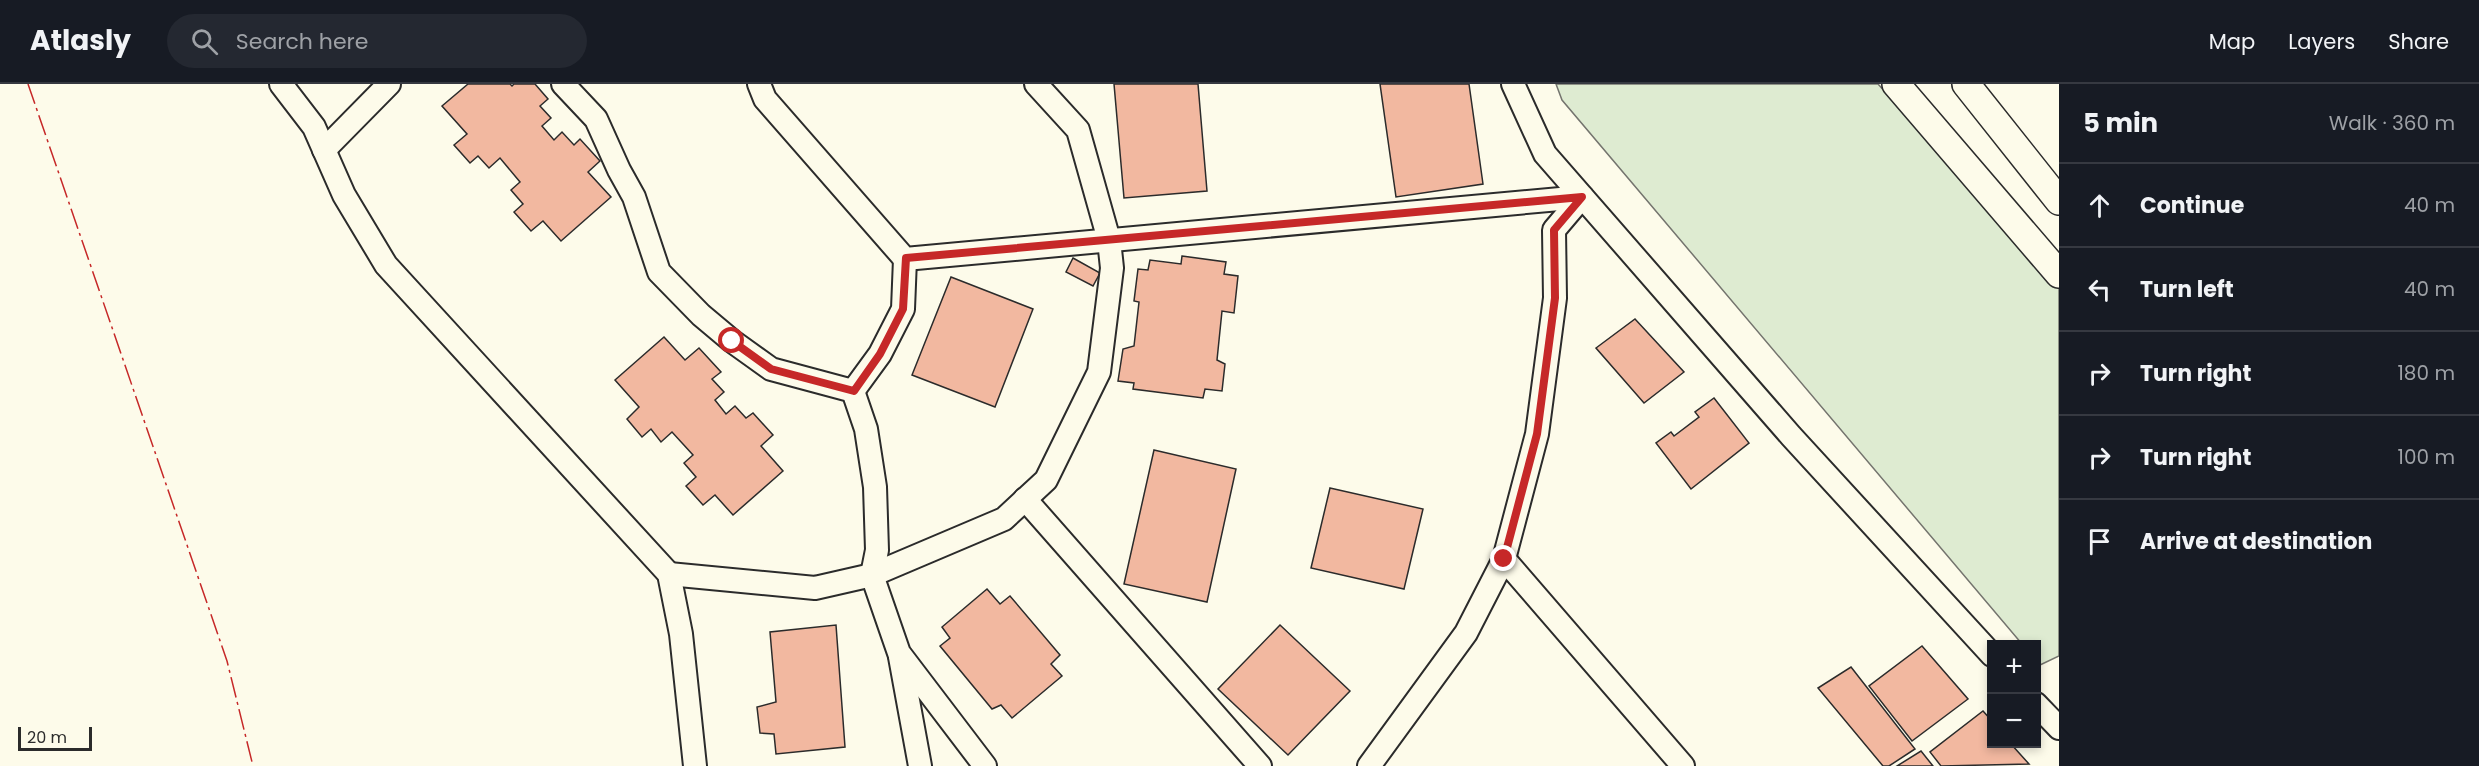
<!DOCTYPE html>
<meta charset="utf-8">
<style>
:root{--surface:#171b24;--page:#242831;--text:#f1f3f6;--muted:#9ea1a6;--line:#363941}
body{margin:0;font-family:Poppins,sans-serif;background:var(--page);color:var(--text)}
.controls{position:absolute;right:18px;bottom:18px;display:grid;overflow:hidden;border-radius:0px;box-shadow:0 3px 9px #0003}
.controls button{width:54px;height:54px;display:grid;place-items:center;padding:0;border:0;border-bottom:2px solid var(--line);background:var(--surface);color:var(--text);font:30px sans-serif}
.scale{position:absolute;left:18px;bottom:15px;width:74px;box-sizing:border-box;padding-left:6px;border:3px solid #2b2b2b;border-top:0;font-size:16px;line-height:21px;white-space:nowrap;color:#2b2b2b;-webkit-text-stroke:4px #fdfbea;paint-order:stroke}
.stop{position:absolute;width:18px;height:18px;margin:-14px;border:4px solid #c62828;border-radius:50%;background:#fff}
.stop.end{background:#c62828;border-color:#fff;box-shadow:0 2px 6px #0008}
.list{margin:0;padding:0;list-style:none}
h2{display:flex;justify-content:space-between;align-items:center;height:78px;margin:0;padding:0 24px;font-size:26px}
h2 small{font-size:20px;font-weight:400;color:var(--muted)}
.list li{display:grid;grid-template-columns:39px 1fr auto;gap:18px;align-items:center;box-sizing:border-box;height:84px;padding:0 24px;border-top:2px solid var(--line)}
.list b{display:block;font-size:22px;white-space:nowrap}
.list em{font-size:20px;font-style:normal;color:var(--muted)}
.icon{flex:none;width:33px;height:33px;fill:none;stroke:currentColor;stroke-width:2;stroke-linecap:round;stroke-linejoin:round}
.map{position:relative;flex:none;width:2059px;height:682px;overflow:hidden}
header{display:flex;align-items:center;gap:36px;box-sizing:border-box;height:84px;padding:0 30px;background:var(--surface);border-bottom:2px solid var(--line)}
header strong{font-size:28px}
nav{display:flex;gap:33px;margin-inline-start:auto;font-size:21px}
.search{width:420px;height:54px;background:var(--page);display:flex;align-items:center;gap:15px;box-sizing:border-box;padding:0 21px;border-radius:33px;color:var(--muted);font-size:22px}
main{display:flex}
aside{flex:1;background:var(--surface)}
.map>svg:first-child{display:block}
.green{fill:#deebd1;stroke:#74746e;stroke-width:1.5}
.building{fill:#f2b8a0;stroke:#2b2b2b;stroke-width:1.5}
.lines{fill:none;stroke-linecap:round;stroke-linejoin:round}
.minor-casing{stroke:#2b2b2b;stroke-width:26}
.tertiary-casing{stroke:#2b2b2b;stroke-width:30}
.minor{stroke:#fdfbea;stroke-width:22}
.tertiary{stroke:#fdfbea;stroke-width:27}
.power{stroke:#c62828;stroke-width:1.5;stroke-dasharray:21 4.5 3 4.5;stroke-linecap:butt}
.route{stroke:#c62828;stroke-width:8}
</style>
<header>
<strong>Atlasly</strong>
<div class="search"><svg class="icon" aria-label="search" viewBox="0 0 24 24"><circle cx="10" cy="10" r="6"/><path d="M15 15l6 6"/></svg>Search here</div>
<nav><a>Map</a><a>Layers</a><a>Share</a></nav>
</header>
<main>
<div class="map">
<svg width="2059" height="682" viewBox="0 0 2059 682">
<rect width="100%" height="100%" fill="#fdfbea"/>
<!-- green -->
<polygon class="green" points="1556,0 1878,0 2059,201 2059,572 2040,581 2037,577 2036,560 2022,560 1562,16"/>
<!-- building -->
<g class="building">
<polygon points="468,0 510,0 512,2 514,0 535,0 548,15 540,22 551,34 542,42 554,56 562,48 574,61 580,55 600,77 588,88 611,113 561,157 543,137 531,147 514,128 523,120 511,106 520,98 500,74 489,84 478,72 470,79 454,61 467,50 442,22"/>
<polygon points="1114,0 1198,0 1207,107 1124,114"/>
<polygon points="1380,0 1469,0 1483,100 1396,113"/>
<polygon points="1182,172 1226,178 1224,190 1238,192 1234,229 1222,227 1217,276 1225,280 1222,307 1205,305 1203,314 1133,305 1134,299 1118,297 1123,265 1134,262 1139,218 1134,217 1138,185 1148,186 1150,176 1181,180"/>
<polygon points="1073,174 1100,189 1093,202 1066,188"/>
<polygon points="951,193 1033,225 995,323 912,291"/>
<polygon points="1635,235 1684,288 1644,319 1596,264"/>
<polygon points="664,253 685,276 699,264 721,288 712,295 724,308 715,316 726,330 735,322 746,334 753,329 773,351 761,362 783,387 733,431 715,411 703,421 686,402 696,393 684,379 693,371 672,348 661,358 651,345 642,353 627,335 639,323 615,296"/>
<polygon points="1714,314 1749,359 1691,405 1656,359 1671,348 1674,352 1699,333 1695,328"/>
<polygon points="1154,366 1236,385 1207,518 1124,500"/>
<polygon points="1330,404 1423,425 1404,505 1311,484"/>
<polygon points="987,505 1000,520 1010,512 1060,571 1051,580 1062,592 1012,634 1001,621 992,625 940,562 950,554 942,543"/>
<polygon points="836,541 845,663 776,670 774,650 760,649 757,623 776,618 770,548"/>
<polygon points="1280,541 1350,607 1288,671 1218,605"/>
<polygon points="1922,562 1968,615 1912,657 1869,602"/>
<polygon points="1851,583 1915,665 1889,682 1883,682 1818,604"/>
<polygon points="1983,627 1992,637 1992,660 2011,660 2029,680 1941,682 1930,668"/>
<polygon points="1921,667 1933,682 1897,682"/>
</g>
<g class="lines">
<!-- minor casing -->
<g class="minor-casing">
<g id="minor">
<polyline points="281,0 314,43 344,111 386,181 669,490 681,550 695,682"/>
<polyline points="563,0 596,35 619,86 634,113 659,188 701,231 732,257 771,285 853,307 866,345 875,403 877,466 872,491 899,569 985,682"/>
<polyline points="759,0 765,15 905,175 1582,113"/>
<polyline points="1513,0 1545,70 1791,352 1992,571"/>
<polyline points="324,66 389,0"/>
<polyline points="853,307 880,270 903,225 905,175"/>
<polyline points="1025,415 1260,682"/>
<polyline points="1504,475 1683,682"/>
<polyline points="669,490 815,504 872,491 1004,435 1046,396 1099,288 1112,184 1109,156 1078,46 1036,0"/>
<polyline points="900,573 920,682"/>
<polyline points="2036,620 2059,644"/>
<polyline points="1369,682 1466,549 1504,475 1537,350 1555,214 1554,146 1582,113"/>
</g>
</g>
<!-- tertiary casing -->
<g class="tertiary-casing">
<g id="tertiary">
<polyline points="1896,0 2059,190"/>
<polyline points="1966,0 2059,117"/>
</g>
</g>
<!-- minor -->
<use href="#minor" class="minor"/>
<!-- tertiary -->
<use href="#tertiary" class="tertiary"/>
<!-- power -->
<polyline class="power" points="28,0 227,577 253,682"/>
</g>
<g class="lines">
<!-- route -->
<polyline class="route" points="732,257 771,285 854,307 880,270 903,225 906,174 1582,113 1554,146 1555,214 1537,350 1504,475"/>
</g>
</svg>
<div class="controls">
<button>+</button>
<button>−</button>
</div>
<div class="scale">20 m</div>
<div class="stop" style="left:732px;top:257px"></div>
<div class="stop end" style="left:1504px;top:475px"></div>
</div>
<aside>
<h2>5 min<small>Walk · 360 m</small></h2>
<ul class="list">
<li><svg class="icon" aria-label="ahead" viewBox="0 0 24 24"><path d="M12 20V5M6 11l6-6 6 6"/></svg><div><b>Continue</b></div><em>40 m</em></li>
<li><svg class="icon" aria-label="left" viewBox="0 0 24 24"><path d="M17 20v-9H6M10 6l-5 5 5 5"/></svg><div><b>Turn left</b></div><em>40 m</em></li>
<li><svg class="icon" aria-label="right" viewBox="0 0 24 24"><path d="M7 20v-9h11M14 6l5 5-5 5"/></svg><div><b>Turn right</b></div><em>180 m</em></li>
<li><svg class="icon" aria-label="right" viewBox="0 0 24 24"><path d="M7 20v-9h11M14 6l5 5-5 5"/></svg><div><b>Turn right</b></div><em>100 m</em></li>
<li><svg class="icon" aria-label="arrive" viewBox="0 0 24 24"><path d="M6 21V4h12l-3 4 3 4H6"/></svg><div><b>Arrive at destination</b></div></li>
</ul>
</aside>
</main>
